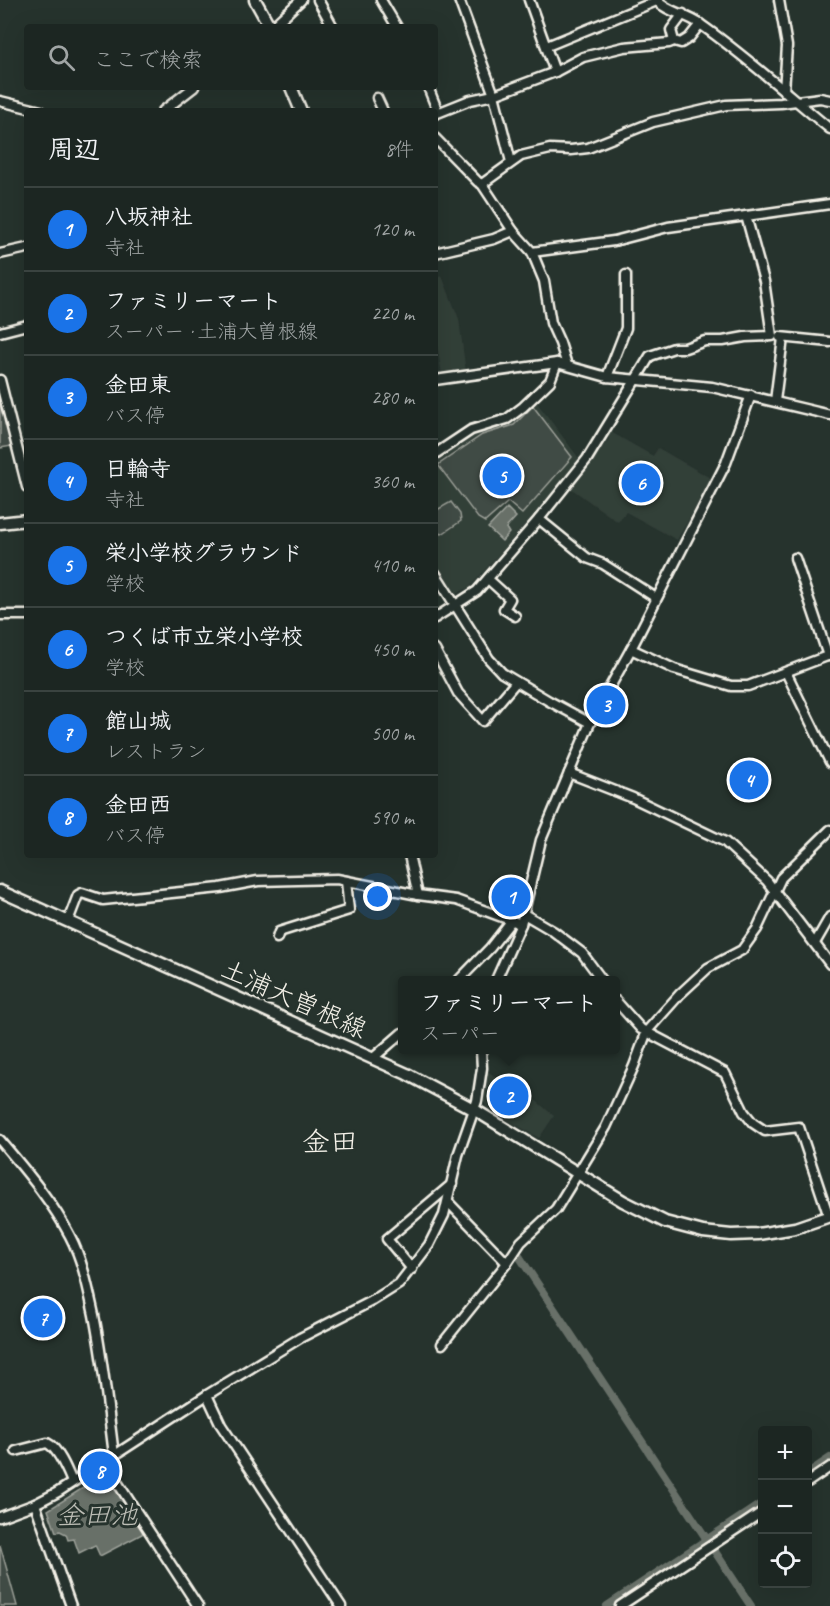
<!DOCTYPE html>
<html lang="ja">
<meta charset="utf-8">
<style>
:root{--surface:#1c2622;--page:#252e2a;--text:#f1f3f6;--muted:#a0a5a5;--line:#3a4340;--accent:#1a73e8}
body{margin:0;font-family:Caveat,"Klee One",sans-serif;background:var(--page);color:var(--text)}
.controls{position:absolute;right:18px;bottom:18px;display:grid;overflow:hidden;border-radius:6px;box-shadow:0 6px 24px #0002}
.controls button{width:54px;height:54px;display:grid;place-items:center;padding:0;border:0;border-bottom:2px solid var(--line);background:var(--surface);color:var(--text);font:30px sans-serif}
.you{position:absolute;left:378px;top:897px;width:21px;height:21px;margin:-15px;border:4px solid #fff;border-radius:50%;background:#1a73e8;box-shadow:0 0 0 9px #1a73e833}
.badge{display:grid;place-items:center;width:39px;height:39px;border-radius:50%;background:var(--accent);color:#fff;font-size:20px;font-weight:700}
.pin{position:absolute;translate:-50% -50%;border:3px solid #fff;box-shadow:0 2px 6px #0006}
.popup{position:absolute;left:398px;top:976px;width:222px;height:78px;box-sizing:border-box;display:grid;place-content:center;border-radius:6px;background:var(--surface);filter:drop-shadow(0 2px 4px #0005);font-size:20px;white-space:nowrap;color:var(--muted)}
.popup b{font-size:22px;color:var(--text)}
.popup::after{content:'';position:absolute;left:50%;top:100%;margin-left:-12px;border:12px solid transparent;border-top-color:var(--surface)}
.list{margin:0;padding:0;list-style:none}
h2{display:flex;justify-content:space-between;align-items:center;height:78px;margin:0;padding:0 24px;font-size:26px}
h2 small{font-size:20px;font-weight:400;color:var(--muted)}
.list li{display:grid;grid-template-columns:39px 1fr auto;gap:18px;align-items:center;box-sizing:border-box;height:84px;padding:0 24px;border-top:2px solid var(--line)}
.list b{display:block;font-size:22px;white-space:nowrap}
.list p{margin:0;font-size:20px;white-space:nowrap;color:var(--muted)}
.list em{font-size:20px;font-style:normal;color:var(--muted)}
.icon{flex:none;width:33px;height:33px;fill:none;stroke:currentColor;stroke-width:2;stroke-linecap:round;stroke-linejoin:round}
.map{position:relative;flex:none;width:830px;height:1606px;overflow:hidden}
.search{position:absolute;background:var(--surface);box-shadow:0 6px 24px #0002;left:24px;top:24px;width:414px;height:66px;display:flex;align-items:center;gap:15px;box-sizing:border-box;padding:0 21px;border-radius:6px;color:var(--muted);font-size:22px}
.panel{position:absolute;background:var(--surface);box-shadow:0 6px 24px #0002;left:24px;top:108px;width:414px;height:750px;border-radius:6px}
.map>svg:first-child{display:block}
.built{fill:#333f39}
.green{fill:#414b45;stroke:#9a9e96;stroke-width:1.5}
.water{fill:#676f68;stroke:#9fa39b;stroke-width:1.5}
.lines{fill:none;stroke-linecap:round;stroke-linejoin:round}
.stream{stroke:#9fa39b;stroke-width:2}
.canal{stroke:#676f68;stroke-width:8}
.minor-casing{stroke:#f4f1e8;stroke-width:13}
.major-casing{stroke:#f4f1e8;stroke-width:15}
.minor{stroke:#26332d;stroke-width:8}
.major{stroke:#26332d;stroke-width:10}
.labels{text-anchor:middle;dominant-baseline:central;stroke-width:6;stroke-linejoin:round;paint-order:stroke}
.street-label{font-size:26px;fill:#f4f1e8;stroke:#26332d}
.water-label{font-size:27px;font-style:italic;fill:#bcbdb5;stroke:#26332d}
.quarter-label{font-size:28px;fill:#f4f1e8;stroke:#26332d}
</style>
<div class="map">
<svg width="830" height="1606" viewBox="0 0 830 1606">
<rect width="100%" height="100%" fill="#26332d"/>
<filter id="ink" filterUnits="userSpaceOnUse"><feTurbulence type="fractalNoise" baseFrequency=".0167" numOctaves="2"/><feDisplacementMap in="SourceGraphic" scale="12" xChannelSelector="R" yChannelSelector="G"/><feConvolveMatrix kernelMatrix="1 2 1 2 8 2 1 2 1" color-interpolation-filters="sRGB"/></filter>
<g filter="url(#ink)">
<!-- built -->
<g class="built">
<polygon points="442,276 459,319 466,373 442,375 435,331 435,278"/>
<polygon points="535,400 581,461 470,587 456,594 435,562 435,460 478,430 511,420 527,410"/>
<polygon points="609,431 653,456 658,448 712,479 677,540 626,512 618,522 569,487 609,439"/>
<polygon points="486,1070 523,1097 527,1093 554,1116 539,1138 487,1108 482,1099"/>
</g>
<!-- green -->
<g class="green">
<polygon points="0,400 12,446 0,448"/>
<polygon points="533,406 572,457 522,514 508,502 485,522 478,518 438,465 482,435 514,425"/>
<polygon points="451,502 460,514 461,521 442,534 435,532 435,511"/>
<polygon points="0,1545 17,1606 0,1606"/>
</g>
<!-- water -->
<g class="water">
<polygon points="507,508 516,517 506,528 509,533 502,541 488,528"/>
<polygon points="102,1476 108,1476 143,1530 142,1534 100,1556 95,1545 79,1553 74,1539 68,1540 66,1534 60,1531 56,1532 48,1510"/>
</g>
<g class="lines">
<!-- stream -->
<polyline class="stream" points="781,893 813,932 814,930"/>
<!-- canal -->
<g class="canal">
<polyline points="519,1256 751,1606"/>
<polyline points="808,1473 830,1458"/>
<polyline points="607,1606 762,1503"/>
</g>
<!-- minor casing -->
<g class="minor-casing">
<g id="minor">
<polyline points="318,0 333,27"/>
<polyline points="381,0 397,27"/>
<polyline points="459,0 494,95 511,162"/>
<polyline points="529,0 555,72"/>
<path d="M656,0C667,12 686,14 700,24C746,56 787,94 830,129"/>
<polyline points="779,0 787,46 784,91"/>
<polyline points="272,27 301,0"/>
<polyline points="674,41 671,30 683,14"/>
<polyline points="547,46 659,0"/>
<polyline points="428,87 438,112"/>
<polyline points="377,98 383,111"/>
<polyline points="0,101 41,111"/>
<polyline points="163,111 194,87"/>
<polyline points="435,114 470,100 494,95 555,72 583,57 624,47 669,43 674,41 681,43 689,38 700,24"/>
<polyline points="435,138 478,182 482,184 513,231 532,252 544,281 551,323 560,343 567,365"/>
<polyline points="482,184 521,156 550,149 571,150 588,148 653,122 726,105 781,103 820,98 830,100"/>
<polyline points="532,252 614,241 668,227 746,216"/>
<polyline points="435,253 494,239 513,231"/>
<polyline points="0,254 27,248"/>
<polyline points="0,332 27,325"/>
<polyline points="780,337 830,342"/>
<polyline points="607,377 626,328 626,275"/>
<polyline points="0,380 27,487"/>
<polyline points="435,380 557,363 607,377 712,387 830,415"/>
<polyline points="775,401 783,338"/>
<polyline points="435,454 471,430 507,419 523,407 550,381 557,363"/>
<polyline points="539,519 587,558 603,564 656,598"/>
<polyline points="795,558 828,656"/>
<polyline points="435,573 489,659 502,673 549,701 590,723"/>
<polyline points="488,579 510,599 504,609 515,616"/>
<polyline points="0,615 27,615"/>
<polyline points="435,618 477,591 539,519 587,459 650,356 674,348 685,348 705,341 723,341 745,337 772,336 764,281 746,216 830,204"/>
<polyline points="631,649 674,669 731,686 748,686 830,655"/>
<polyline points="435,650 458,693 483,721 516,682"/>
<polyline points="786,672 830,762"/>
<polyline points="569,773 633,798 725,842 767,881 830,964"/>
<polyline points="409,855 418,895"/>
<polyline points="524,914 553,931 582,953 602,980"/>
<polyline points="68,921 78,895 82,893 103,900 220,888 258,881 337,879 418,895 456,900 521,924"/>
<polyline points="277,938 279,932 349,910 346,881"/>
<polyline points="815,943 830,917"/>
<polyline points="459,980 490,948 512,920"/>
<polyline points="496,980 521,924 541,840 590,723 631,649 726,463 751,395"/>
<polyline points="616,1001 641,1029 725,1073 744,1112 753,1123 765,1131 799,1127 829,1217"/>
<polyline points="372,1059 402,1033"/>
<path d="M0,1140C25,1170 52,1201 70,1236C83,1261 88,1288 94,1315C103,1361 108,1408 114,1455"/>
<polyline points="448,1202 507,1263"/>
<polyline points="412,1269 387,1239 452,1184"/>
<polyline points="442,1344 507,1263 521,1242 556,1209 606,1127 634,1066 647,1031 680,994 708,968 742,950 757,929 781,878 830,830"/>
<polyline points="207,1395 221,1425 341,1606"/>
<path d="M16,1451L47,1443C58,1448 67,1470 72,1482"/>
<polyline points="104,1462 198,1606"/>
<polyline points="808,1482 830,1467"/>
<polyline points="35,1504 71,1606"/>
<polyline points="0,1517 35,1504 58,1492 207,1395 300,1338 372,1301 399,1284 429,1245 444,1215 458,1155 477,1101 482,1068 481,1050"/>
<polyline points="620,1606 762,1512"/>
</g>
</g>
<!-- major casing -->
<g class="major-casing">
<g id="major">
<polyline points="255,0 270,27"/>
<polyline points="291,87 301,111"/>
<polyline points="0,523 27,520"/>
<polyline points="0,891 407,1074 475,1110 623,1201 665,1222 703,1232 731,1235 758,1234 795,1228 830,1216"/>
</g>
</g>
<!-- minor -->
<use href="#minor" class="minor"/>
<!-- major -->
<use href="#major" class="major"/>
</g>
</g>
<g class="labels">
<!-- street labels -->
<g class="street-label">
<text transform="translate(294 999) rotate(24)">土浦大曽根線</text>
</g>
<!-- water labels -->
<g class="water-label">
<text x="97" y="1515">金田池</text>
</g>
<!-- quarter labels -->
<g class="quarter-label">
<text x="330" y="1141">金田</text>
</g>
</g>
</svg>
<div class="controls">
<button>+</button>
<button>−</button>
<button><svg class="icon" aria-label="locate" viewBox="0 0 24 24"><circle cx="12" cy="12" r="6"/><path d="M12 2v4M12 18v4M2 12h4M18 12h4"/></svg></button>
</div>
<div class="you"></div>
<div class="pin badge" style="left:511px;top:897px">1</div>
<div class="pin badge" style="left:509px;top:1096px">2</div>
<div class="popup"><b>ファミリーマート</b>スーパー</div>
<div class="pin badge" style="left:606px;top:705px">3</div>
<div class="pin badge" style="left:749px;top:780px">4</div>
<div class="pin badge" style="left:502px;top:476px">5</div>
<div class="pin badge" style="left:641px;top:483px">6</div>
<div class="pin badge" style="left:43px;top:1318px">7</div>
<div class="pin badge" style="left:100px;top:1471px">8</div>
<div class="search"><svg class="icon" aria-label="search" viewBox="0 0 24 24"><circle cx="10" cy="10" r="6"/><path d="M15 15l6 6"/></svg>ここで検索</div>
<section class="panel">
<h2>周辺<small>8件</small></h2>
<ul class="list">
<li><span class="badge">1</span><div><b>八坂神社</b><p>寺社</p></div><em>120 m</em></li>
<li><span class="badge">2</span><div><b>ファミリーマート</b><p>スーパー · 土浦大曽根線</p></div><em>220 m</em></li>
<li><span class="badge">3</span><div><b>金田東</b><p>バス停</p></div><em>280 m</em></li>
<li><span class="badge">4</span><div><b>日輪寺</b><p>寺社</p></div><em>360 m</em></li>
<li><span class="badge">5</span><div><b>栄小学校グラウンド</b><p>学校</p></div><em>410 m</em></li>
<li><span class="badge">6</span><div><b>つくば市立栄小学校</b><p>学校</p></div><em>450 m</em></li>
<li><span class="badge">7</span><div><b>館山城</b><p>レストラン</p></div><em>500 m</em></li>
<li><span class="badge">8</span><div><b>金田西</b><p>バス停</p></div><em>590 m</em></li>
</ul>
</section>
</div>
